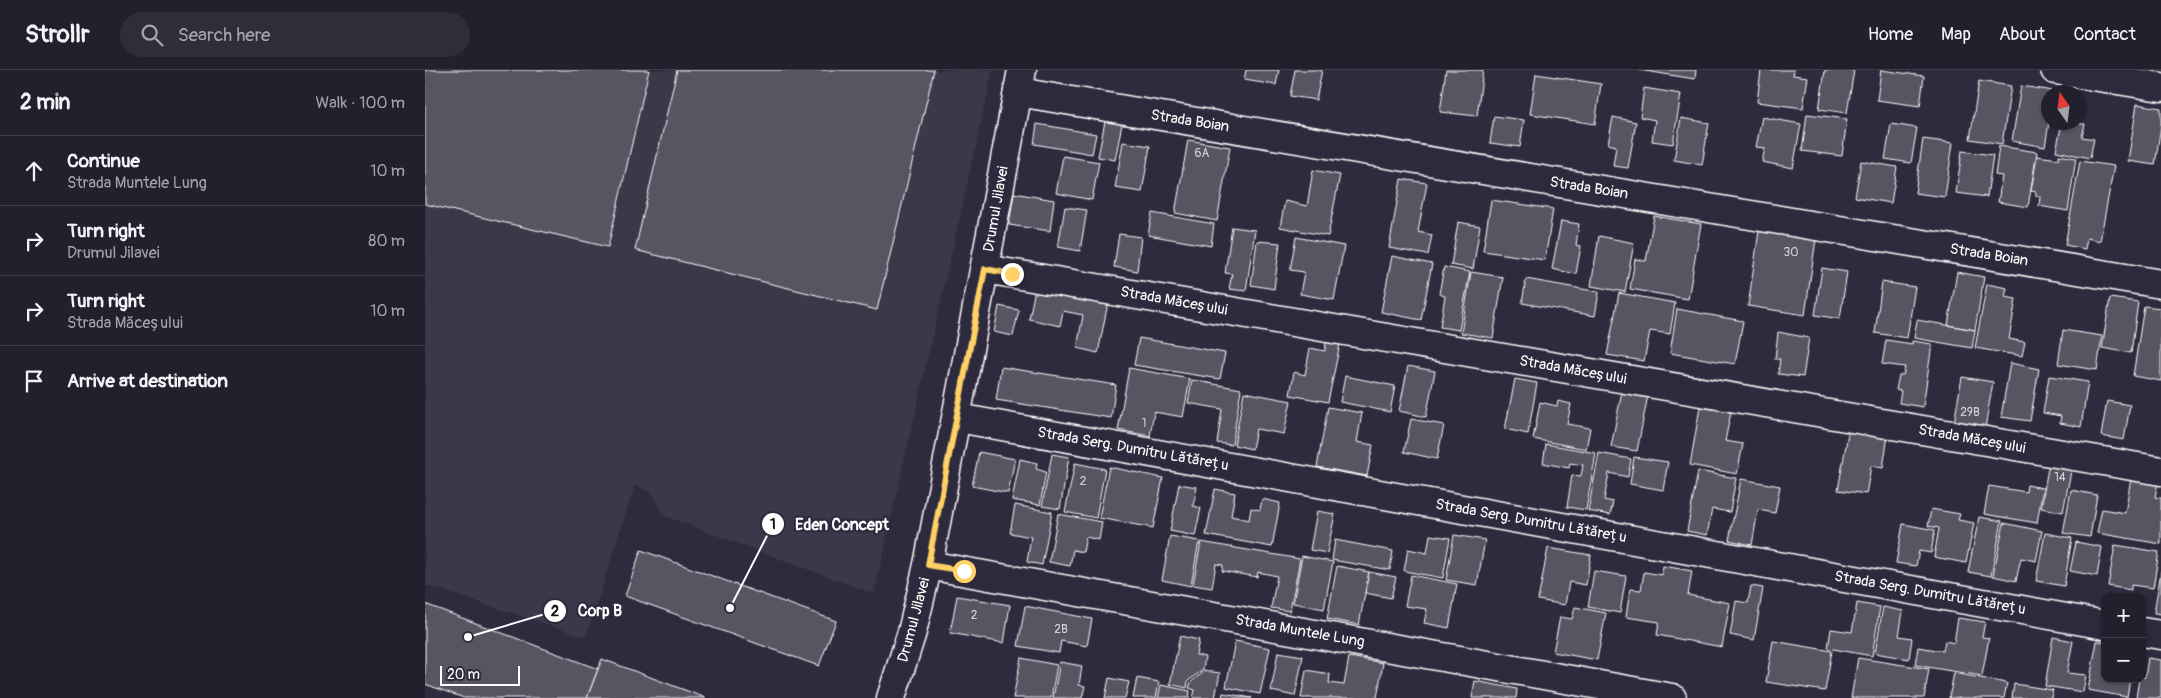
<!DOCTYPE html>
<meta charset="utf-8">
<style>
:root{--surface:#23202e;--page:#2f2d3a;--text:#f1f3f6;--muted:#a3a3aa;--line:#403e4a}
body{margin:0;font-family:Pangolin,sans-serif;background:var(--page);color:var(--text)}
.controls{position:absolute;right:15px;bottom:15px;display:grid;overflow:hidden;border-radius:10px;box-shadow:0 1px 4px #0004}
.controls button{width:45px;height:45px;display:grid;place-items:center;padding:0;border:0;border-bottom:1px solid var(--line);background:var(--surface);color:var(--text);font:25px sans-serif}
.compass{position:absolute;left:1616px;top:15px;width:45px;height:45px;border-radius:50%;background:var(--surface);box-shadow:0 1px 4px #0004;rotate:346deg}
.scale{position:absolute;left:15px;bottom:12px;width:80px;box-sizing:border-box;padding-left:5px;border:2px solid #fff;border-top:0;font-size:14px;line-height:18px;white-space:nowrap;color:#fff;-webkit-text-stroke:4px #2f2a3d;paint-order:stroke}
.stop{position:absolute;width:15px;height:15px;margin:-11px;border:4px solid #ffd166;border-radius:50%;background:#fff}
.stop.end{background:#ffd166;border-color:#fff;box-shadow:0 1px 5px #0008}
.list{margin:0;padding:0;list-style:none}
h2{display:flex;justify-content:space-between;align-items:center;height:65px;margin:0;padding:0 20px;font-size:21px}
h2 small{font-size:16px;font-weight:400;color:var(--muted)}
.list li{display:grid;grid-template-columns:32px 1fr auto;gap:15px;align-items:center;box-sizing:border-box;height:70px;padding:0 20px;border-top:1px solid var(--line)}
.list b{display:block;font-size:19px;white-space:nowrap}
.list p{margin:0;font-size:16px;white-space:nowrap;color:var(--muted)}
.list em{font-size:16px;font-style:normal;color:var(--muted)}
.icon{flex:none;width:28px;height:28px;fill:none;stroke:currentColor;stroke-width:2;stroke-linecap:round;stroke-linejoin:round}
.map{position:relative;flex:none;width:1736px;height:628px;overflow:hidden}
header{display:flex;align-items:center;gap:30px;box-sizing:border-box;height:70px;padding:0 25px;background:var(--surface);border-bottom:1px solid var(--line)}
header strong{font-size:24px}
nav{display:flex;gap:28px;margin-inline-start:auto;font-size:18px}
.search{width:350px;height:45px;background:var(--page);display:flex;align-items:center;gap:12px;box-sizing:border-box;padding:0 18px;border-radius:28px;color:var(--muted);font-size:19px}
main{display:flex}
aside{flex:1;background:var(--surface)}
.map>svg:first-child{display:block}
.built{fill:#3c3749}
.building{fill:#595564;stroke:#fff}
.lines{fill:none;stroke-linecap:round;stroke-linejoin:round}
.street-casing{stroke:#fff;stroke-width:31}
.street{stroke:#2f2a3d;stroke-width:28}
.route{stroke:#ffd166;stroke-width:6}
.labels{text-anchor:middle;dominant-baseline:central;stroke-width:4.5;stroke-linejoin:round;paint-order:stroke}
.number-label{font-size:12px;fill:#d6d4d8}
.street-label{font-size:15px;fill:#fff;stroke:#2f2a3d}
.leader{fill:none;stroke:#fff;stroke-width:2}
.callout-dot{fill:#fff;stroke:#2f2a3d;stroke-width:2}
.mark-label{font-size:15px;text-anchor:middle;font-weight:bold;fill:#111}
.callout-label{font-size:16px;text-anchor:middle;font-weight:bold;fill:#fff;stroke:#2f2a3d;stroke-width:4.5;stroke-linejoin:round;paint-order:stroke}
</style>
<header>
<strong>Strollr</strong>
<div class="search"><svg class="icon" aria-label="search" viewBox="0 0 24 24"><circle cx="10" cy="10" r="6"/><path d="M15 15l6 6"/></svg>Search here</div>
<nav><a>Home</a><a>Map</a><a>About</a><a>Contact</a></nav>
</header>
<main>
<aside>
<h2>2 min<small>Walk · 100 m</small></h2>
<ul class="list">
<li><svg class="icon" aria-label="ahead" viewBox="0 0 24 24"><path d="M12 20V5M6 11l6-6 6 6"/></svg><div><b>Continue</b><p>Strada Muntele Lung</p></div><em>10 m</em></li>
<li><svg class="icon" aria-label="right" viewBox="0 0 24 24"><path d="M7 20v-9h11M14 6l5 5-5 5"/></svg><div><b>Turn right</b><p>Drumul Jilavei</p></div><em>80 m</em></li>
<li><svg class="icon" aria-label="right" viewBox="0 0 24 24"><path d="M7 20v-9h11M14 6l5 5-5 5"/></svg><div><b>Turn right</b><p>Strada Măceșului</p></div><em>10 m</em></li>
<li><svg class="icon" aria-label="arrive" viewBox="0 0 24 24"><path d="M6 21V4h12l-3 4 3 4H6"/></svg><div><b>Arrive at destination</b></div></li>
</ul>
</aside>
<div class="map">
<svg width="1736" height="628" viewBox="0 0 1736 628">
<rect width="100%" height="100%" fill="#2f2a3d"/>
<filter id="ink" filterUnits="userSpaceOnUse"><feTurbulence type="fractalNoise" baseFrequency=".02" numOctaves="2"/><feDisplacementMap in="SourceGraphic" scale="10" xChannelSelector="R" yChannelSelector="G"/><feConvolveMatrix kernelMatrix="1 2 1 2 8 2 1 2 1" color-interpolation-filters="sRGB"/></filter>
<g filter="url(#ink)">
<!-- built -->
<polygon class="built" points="0,0 568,0 449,524 237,445 227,423 210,415 161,567 0,515"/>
<!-- building -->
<g class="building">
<polygon points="0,0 224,0 183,177 0,134"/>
<polygon points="252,0 509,0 452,240 210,180"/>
<polygon points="821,0 854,0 851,15 819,10"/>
<polygon points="870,0 897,0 891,30 865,26"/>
<polygon points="1021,0 1058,0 1052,46 1015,42"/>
<polygon points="1214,0 1271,0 1270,9"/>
<polygon points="1336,0 1369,0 1368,5 1383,7 1378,38 1332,32"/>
<polygon points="1400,0 1429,0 1422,43 1394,39"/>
<polygon points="1456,0 1499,6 1495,36 1452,30"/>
<polygon points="1111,4 1176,14 1170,54 1105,44"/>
<polygon points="1554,11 1586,16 1577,74 1545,69"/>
<polygon points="1596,16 1629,21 1624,22 1624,52 1620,77 1587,71"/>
<polygon points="1219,18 1256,24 1248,74 1227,71 1230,50 1215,47"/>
<polygon points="1712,34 1736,38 1736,55 1730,95 1703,91"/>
<polygon points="1654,41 1657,41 1655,54 1660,54 1657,67 1669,69 1665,88 1631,81 1637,52 1654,52"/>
<polygon points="1382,44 1422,49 1417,86 1377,81"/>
<polygon points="1069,46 1099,50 1095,77 1065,73"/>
<polygon points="1188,47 1211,52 1203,98 1188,96 1191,76 1183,74"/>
<polygon points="1337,47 1376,54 1368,98 1337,92 1340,78 1331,77"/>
<polygon points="1256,48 1284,53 1277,95 1249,90"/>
<polygon points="680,51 697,54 690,90 673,87"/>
<polygon points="612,54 671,64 667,84 609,74"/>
<polygon points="1466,54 1492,58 1486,93 1460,89"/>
<polygon points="1498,69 1528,73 1520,127 1490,123"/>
<polygon points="763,70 805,77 792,151 750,143"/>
<polygon points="698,72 725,76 717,122 690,118"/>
<polygon points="1574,76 1612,82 1603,137 1573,132 1577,106 1570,105"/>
<polygon points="1537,81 1568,85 1562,127 1531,123"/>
<polygon points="1634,85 1651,88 1643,141 1614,136 1615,127 1611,126 1611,122 1606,121 1612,86 1634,89"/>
<polygon points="638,86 674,92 667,130 631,123"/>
<polygon points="1436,91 1472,97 1466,133 1430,127"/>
<polygon points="1655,91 1689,96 1675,171 1662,168 1660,179 1640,175"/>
<polygon points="888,100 915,105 903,166 855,157 860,131 882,136"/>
<polygon points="976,109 1002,113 993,162 1007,165 1003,185 964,178"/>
<polygon points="589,123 629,130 625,161 584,155"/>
<polygon points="1066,130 1128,139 1120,190 1058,181"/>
<polygon points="640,137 662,140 655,181 633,177"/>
<polygon points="727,143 789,154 786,176 723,165"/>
<polygon points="1229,146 1276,154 1263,229 1205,219 1210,189 1221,191"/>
<polygon points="1136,151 1154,154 1151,175 1156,176 1151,204 1127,199"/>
<polygon points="1033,152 1055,156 1048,199 1026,195"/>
<polygon points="807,157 830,160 821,221 804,219 807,204 800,203"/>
<polygon points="1334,161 1391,169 1380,245 1323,236"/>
<polygon points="694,164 716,167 712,201 689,197"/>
<polygon points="1174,166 1209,173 1200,222 1166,216"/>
<polygon points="871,167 919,176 909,230 875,224 879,202 865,200"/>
<polygon points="832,171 855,173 849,219 826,215"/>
<polygon points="967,186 1007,194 996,250 956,242"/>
<polygon points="1019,197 1045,202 1034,260 1015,257 1020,226 1014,224"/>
<polygon points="1397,198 1422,202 1415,249 1390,245"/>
<polygon points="1046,202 1078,207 1068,268 1036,263"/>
<polygon points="1532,202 1559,207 1550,260 1523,255"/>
<polygon points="1101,209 1174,222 1170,246 1097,233"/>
<polygon points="1457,212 1490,217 1482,268 1450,263"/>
<polygon points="1562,214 1582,218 1580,227 1591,229 1584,269 1600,272 1597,286 1550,278"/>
<polygon points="610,219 683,233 673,283 652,278 658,245 638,241 635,256 604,249"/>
<polygon points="1194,223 1250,233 1245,264 1225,261 1219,291 1182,285"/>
<polygon points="1685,228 1713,232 1706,283 1677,278"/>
<polygon points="574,236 594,240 588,266 569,262"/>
<polygon points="1719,236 1736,238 1736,311 1708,306"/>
<polygon points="1252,239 1318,251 1310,294 1245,283"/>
<polygon points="1492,250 1550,260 1547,278 1489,268"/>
<polygon points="1638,260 1677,266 1672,300 1633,294"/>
<polygon points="1353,262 1384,268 1378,307 1353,304 1355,289 1350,289"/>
<polygon points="714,268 800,283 795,309 709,295"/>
<polygon points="1461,270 1487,274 1487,271 1507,274 1498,337 1474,333 1476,321 1471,320 1474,305 1478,305 1480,297 1457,294"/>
<polygon points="901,271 915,274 903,332 865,325 869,302 880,305 885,278 900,281"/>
<polygon points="1585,293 1614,299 1605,351 1576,347"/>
<polygon points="983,296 1010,301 1001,347 974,341"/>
<polygon points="576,297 691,315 686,348 571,330"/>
<polygon points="704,298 765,309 758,347 729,342 725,366 693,360"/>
<polygon points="920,306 970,316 965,342 915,332"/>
<polygon points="1624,306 1663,312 1656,357 1635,353 1636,346 1618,343"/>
<polygon points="1537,307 1568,312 1560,358 1529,353"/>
<polygon points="1090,309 1112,313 1103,364 1080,359"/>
<polygon points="767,310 816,319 807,375 792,373 797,339 763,333"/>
<polygon points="1197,321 1223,325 1212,381 1186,377"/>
<polygon points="819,322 866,331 859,364 831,359 827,379 809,375"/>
<polygon points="1133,331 1146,334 1142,354 1165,358 1161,379 1108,369 1115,332 1132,336"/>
<polygon points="1682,331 1705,335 1699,370 1676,366"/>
<polygon points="903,337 937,343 932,372 948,375 942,406 892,397"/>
<polygon points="1275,337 1306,342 1300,371 1318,374 1312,404 1265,395"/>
<polygon points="986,349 1019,355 1012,389 979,382"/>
<polygon points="1424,358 1463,365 1458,398 1446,396 1441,424 1413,420"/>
<polygon points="1121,374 1171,383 1161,440 1142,437 1147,405 1156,406 1158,395 1145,393 1144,398 1118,393"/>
<polygon points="554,382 590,389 583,423 547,416"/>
<polygon points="1174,383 1206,389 1203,407 1184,403 1179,430 1188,432 1185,445 1163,441"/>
<polygon points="627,384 644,387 635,439 617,436"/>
<polygon points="1209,387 1243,392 1238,420 1205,414"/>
<polygon points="595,389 612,393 611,399 621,402 615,435 587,430"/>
<polygon points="1624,392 1647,396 1638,442 1616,438"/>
<polygon points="650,393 680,399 671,448 640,442"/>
<polygon points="684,397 738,408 728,458 674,448"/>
<polygon points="1273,401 1311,408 1305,442 1287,439 1282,465 1262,461"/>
<polygon points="1706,408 1733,412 1730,427 1736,428 1736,474 1672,463 1677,439 1700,443"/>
<polygon points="1316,409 1355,416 1350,443 1333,440 1327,475 1304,470"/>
<polygon points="754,414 772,417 768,436 776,438 770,466 745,461"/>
<polygon points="1602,415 1618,418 1612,453 1559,444 1564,416 1601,422"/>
<polygon points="790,419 810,423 806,446 824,450 826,438 835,440 837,429 855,433 847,477 781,465"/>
<polygon points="1646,420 1672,425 1665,467 1638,463"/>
<polygon points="590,435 627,442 617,495 602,492 606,467 585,463"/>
<polygon points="1506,439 1535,444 1533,450 1549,453 1541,493 1509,487 1514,458 1503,456"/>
<polygon points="892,441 910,444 902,483 885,480"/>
<polygon points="633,444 677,452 674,470 661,467 658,482 648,480 645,496 624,492"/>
<polygon points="1554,447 1577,451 1566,506 1543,502"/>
<polygon points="1579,453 1617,461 1611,491 1596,488 1591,511 1568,506"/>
<polygon points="1478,454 1510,460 1506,483 1494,481 1491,496 1471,493"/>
<polygon points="1620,463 1647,468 1639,516 1611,511"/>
<polygon points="1005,465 1025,468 1018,508 979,501 983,479 1002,483"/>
<polygon points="1029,465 1060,470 1052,515 1021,510"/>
<polygon points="745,466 774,471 766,516 737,510"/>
<polygon points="910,470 968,481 965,500 907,490"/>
<polygon points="776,472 875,489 865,541 846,538 852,506 833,502 832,507 797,501 798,495 791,494 787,518 768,515"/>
<polygon points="1651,472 1677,477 1672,506 1645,501"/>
<polygon points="1690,475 1734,482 1728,518 1706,515 1706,520 1683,516"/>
<polygon points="1123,478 1166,485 1161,515 1144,512 1140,535 1113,530"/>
<polygon points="216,480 411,551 394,596 200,526"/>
<polygon points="877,486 908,492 899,539 868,533"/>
<polygon points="912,496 944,502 934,555 902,549"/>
<polygon points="1238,496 1267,501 1263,525 1305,533 1297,577 1232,565 1234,552 1201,547 1205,519 1216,520 1219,502 1237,505"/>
<polygon points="1169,501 1201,506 1195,543 1163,537"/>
<polygon points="1736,501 1736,544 1729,543"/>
<polygon points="944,502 971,507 966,528 940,523"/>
<polygon points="986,505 1032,514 1024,558 999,553 1002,539 980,536"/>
<polygon points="1326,516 1338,518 1329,570 1305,565 1311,531 1323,533"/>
<polygon points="532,526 585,535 579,573 525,563"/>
<polygon points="1432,533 1455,537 1447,586 1403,578 1406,559 1427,562"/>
<polygon points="0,534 173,599 162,628 39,628 0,614"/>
<polygon points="600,536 667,549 662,576 636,571 634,583 593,576"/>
<polygon points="1150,537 1181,543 1172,590 1128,582 1135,547 1147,549"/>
<polygon points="1458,537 1478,541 1474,566 1487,568 1484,589 1450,583"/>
<polygon points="1533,548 1560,552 1557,567 1564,568 1557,606 1490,595 1493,577 1518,581 1520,571 1529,573"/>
<polygon points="755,566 774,570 771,585 780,587 778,600 763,611 762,618 745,614"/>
<polygon points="1628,567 1648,571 1642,603 1661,605 1658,622 1620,616"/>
<polygon points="810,571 845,578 835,624 801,617"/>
<polygon points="1348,571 1407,581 1400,621 1341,612"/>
<polygon points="1672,571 1680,572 1680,609 1705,609 1702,627 1663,620"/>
<polygon points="853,582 878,586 870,626 846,621"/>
<polygon points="924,587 958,593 952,628 876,628 881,600 905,604 904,613 919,615"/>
<polygon points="596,588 632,595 626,628 588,628"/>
<polygon points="1433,588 1504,599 1499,628 1426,628"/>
<polygon points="1723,588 1736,590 1736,628 1711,628 1714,609 1720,607"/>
<polygon points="177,589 281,628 162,628"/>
<polygon points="635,592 657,596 654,615 660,616 657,628 628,628"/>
<polygon points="780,601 795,603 790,628 768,628 770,620 764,618 766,612"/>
<polygon points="1529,603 1582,613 1579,628 1524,628"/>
<polygon points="684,608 704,612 700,628 680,628"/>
<polygon points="712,608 734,612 731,628 708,628"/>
<polygon points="1050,611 1092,619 1091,628 1047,628"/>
<polygon points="1589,614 1628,620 1626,628 1587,628"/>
<polygon points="736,615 765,621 764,628 733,628"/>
<polygon points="798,623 827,628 797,628"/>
</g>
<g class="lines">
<!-- street casing -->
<g class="street-casing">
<g id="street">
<polyline points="1630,0 1736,17"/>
<polyline points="593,22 1736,214"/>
<polyline points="560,199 1736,401"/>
<polyline points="533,348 1680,555"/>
<polyline points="503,495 1247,628"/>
<polyline points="1717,562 1736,565"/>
<polyline points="466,628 487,562 503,495 597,0"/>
</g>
</g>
<!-- street -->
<use href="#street" class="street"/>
</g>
</g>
<g class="lines" filter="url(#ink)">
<!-- route -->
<polyline class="route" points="539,501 503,495 560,199 587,204"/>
</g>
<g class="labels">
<!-- number labels -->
<g class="number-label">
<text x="777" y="83">6A</text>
<text x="1366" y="182">30</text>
<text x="1545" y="342">29B</text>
<text x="719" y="353">1</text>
<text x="1635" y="407">14</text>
<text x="658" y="411">2</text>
<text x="549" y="545">2</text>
<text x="636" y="559">2B</text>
</g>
<!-- street labels -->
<g class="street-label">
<text transform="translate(765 51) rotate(9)">Strada Boian</text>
<text transform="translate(1164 118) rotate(9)">Strada Boian</text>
<text transform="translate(571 139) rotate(-80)">Drumul Jilavei</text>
<text transform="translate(1564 185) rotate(9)">Strada Boian</text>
<text transform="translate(749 231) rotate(10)">Strada Măceșului</text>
<text transform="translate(1148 300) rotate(10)">Strada Măceșului</text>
<text transform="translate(1547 369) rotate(10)">Strada Măceșului</text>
<text transform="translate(708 379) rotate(10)">Strada Serg. Dumitru Lătărețu</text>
<text transform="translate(1106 451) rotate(10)">Strada Serg. Dumitru Lătărețu</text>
<text transform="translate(1505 523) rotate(10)">Strada Serg. Dumitru Lătărețu</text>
<text transform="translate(489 550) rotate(-75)">Drumul Jilavei</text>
<text transform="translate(875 561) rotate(10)">Strada Muntele Lung</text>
</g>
</g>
<!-- callouts -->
<path class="leader" d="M305 538L348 454M43 567L130 541"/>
<g class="callout-dot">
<circle cx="305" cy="538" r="5"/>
<circle cx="43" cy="567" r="5"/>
<circle cx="348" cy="454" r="12"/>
<circle cx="130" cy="541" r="12"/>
</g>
<g class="mark-label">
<text x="348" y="459">1</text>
<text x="130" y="546">2</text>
</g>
<g class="callout-label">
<text x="417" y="460">Eden Concept</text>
<text x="175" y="546">Corp B</text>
</g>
</svg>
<div class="controls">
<button>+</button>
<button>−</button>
</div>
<svg class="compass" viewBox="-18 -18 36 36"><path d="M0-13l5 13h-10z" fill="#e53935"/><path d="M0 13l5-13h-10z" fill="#a3a3aa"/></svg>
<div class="scale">20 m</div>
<div class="stop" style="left:539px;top:501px"></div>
<div class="stop end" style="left:587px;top:204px"></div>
</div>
</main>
